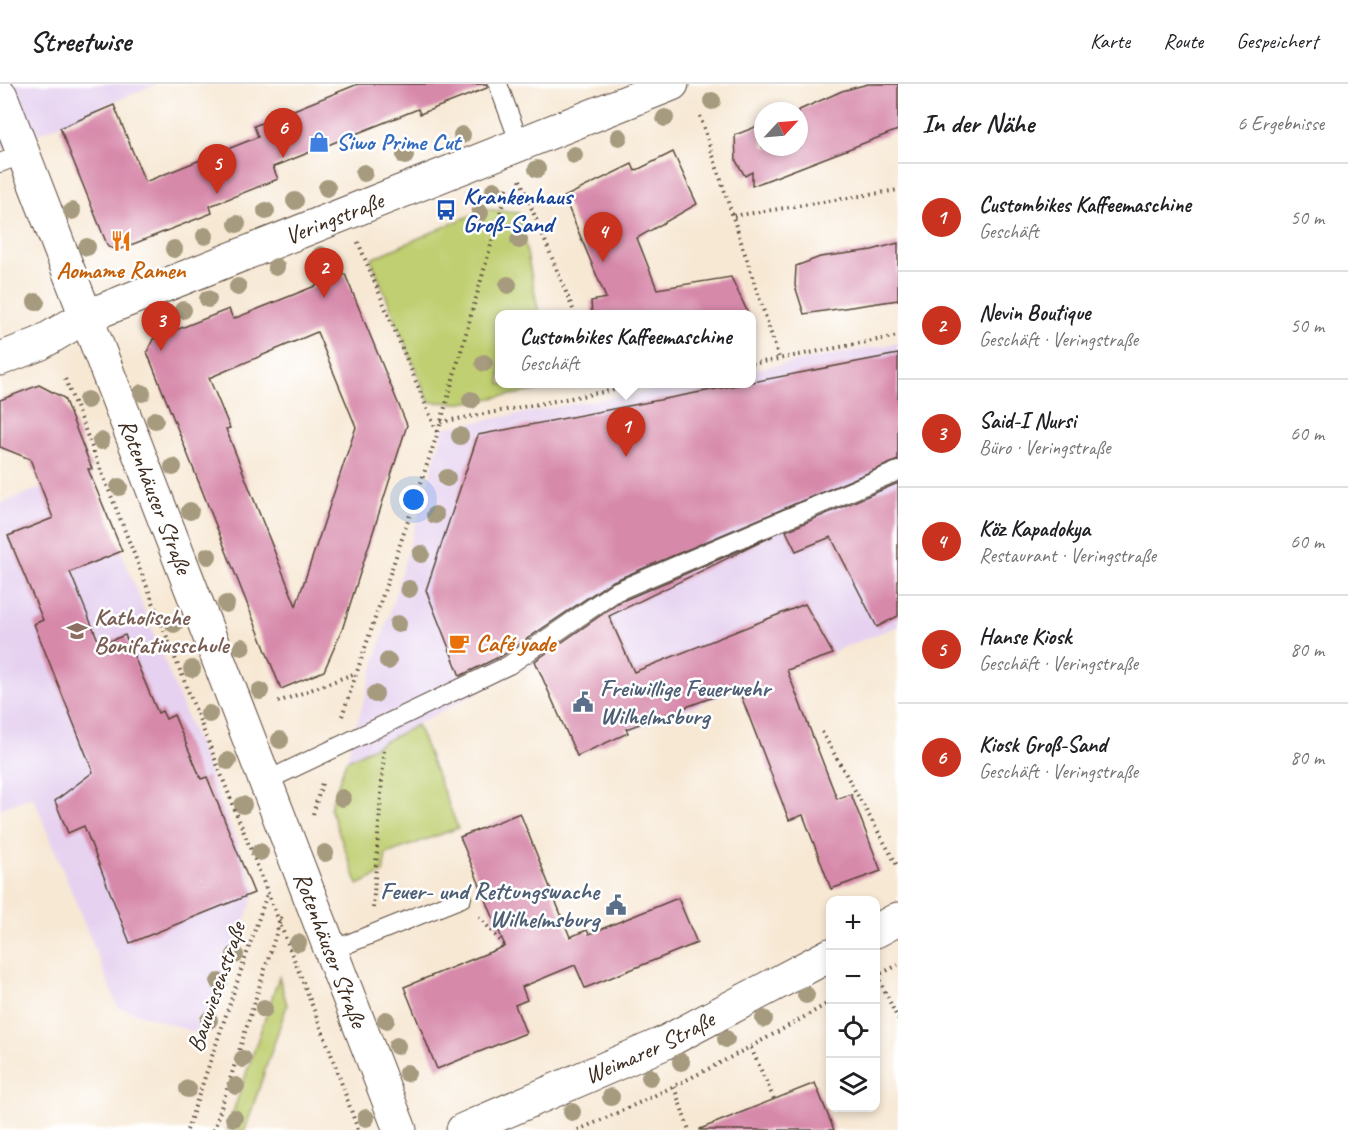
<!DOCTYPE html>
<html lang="de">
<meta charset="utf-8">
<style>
:root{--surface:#fff;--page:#f6f6f6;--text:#202124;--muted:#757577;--line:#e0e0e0;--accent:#c8321e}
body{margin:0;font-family:Caveat,sans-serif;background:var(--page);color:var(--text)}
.controls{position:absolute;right:18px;bottom:18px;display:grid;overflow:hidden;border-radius:12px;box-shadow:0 3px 9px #0003}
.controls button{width:54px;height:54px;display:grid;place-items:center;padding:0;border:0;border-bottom:2px solid var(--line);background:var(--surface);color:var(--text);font:30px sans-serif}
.compass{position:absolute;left:754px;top:18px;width:54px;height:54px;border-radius:50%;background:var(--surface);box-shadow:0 3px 9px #0003;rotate:64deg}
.you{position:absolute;left:414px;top:416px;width:21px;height:21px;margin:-15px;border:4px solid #fff;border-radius:50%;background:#1a73e8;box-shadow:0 0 0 9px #1a73e833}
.badge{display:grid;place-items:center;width:39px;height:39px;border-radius:50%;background:var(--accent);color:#fff;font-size:20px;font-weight:700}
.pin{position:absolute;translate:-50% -50px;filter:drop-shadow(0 2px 3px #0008)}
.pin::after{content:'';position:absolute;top:32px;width:21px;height:18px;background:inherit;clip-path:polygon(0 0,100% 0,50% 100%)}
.popup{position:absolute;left:495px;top:226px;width:261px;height:78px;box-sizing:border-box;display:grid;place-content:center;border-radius:12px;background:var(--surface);filter:drop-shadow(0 2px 4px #0005);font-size:20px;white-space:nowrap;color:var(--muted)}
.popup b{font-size:22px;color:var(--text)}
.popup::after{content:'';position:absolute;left:50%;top:100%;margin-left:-12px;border:12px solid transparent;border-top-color:var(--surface)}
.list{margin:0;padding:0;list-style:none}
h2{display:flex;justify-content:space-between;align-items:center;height:78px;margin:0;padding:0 24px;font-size:26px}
h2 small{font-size:20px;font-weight:400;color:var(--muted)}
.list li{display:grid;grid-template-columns:39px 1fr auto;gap:18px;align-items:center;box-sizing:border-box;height:108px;padding:0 24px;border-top:2px solid var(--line)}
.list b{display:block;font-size:22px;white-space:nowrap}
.list p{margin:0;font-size:20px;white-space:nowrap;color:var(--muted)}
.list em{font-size:20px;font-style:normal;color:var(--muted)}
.icon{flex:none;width:33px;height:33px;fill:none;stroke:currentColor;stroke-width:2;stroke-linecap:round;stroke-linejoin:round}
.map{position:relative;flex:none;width:898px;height:1046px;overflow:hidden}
header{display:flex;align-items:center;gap:36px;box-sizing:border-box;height:84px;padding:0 30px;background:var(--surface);border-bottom:2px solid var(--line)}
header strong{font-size:28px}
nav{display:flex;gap:33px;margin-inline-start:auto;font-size:21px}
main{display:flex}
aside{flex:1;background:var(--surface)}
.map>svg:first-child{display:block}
.built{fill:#e6d2f0}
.green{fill:#c0cf71;stroke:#7e7c48;stroke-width:1.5}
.building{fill:#d789aa;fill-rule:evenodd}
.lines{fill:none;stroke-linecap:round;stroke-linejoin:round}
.service-casing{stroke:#574639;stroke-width:20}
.minor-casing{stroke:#574639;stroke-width:35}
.path{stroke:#574639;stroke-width:4;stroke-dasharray:1.5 4.5;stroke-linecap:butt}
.service{stroke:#fff;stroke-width:18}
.minor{stroke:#fff;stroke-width:33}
.tree{fill:#a69b7e}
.labels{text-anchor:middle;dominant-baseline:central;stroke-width:5;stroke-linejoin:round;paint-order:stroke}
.shop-label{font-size:24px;font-weight:bold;fill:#366cbe;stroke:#fff;text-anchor:start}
.transit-label{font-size:24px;font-weight:bold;fill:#164399;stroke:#fff;text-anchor:start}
.street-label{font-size:24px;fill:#3b2a1e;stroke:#fff}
.food-label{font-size:24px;font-weight:bold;fill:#c56008;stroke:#fff}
.education-label{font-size:24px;font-weight:bold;fill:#785e54;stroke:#fff;text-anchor:start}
.service-label{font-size:24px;font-weight:bold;fill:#4e5e75;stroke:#fff;text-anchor:start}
</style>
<header>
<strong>Streetwise</strong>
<nav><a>Karte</a><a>Route</a><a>Gespeichert</a></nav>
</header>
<main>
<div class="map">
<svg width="898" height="1046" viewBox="0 0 898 1046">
<rect width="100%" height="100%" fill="#fff"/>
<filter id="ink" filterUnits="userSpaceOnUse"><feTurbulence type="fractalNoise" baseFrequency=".0167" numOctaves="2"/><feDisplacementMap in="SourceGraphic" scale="12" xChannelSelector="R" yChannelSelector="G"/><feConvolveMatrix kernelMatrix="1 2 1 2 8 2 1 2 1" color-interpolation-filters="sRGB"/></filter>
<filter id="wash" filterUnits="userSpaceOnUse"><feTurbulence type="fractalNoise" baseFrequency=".008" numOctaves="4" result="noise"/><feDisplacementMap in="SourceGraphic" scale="24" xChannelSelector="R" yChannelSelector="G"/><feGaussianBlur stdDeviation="1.35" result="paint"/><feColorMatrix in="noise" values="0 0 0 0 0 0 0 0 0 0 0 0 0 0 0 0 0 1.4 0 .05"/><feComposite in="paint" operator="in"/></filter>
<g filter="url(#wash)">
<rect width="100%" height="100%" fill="#f7e8d4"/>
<!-- built -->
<g class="built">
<polygon points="0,0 156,0 0,66"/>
<polygon points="898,259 898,542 631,647 585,553 346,677 444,344 682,300 752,300 752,286"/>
<polygon points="88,385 256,806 203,951 118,923 33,712 0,725 0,420"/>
</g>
<!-- green -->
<g class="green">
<polygon points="485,125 519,129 539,230 500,230 500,300 552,300 553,304 462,319 429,318 371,175"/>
<polygon points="417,641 458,744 386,770 383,789 358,801 330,724 346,677"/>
<polygon points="279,893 287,921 245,1046 227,1046"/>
</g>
<g id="blocks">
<!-- building -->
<g class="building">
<polygon points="358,0 487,0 487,4 420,30 418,25 273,83 278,95 210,122 212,129 118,166 108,163 60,44 114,21 145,98 258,53 254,42"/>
<polygon points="868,0 898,0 898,46 752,102 752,88 745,92 736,77 735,51 763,40 763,63 799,63 799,27 797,27 842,7"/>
<polygon points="673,68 697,120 637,154 657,205 731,193 749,231 592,231 591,217 606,214 564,113 632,80 635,87"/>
<polygon points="898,159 898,216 804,230 795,202 796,182 820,173 872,166"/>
<path d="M345,190L407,341L342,546L324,587L281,605L147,268L153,255L229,225L233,235ZM317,248L356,343L296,522L226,345L230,344L209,294Z"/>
<polygon points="898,270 898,376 611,498 503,571 460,592 426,506 478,351"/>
<polygon points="39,301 64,314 92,385 88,385 122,467 70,488 100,561 125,551 158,629 162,627 166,635 174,631 201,695 207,693 254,809 130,859 84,742 68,749 55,717 93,688 34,540 43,536 8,452 53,434 30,375 0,363 0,316"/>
<polygon points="898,399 898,532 877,543 831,453 796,467 786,447"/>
<polygon points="773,452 609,532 634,588 805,520 833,570 787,586 837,715 851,710 881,787 831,805 803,731 789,736 738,604 626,645 628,649 577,672 535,577 620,518"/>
<polygon points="520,729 570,853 587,846 589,850 678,814 697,859 585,904 575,881 522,903 527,916 515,921 526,949 437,985 404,903 505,862 460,753"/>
<polygon points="815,999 834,1046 700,1046 700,1045"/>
</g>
</g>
</g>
<g filter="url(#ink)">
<use href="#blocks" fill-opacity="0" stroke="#574639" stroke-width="1.5"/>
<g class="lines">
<!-- service casing -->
<g class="service-casing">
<g id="service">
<polyline points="498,0 520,60"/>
<polyline points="0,79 23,70"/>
<polyline points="264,698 509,581 615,508 898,387"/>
<polyline points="330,867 462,814"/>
</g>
</g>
<!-- minor casing -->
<g class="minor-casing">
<g id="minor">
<path id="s1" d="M1,12L400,1046"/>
<path id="s2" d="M0,275L39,260L85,233L672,0"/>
<polyline points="876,847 898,835"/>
<path id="s3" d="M463,1046L664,959L830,871"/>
</g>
</g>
<!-- path -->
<g class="path">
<polyline points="700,32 779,274"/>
<polyline points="520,96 575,230"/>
<polyline points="734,132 898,106"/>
<polyline points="358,158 437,348"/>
<polyline points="752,280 898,252"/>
<polyline points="65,295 329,964 358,1046"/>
<polyline points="441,338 646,300"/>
<polyline points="278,618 356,589"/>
<polyline points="342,632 438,348 508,101"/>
<polyline points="822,648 898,783"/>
<polyline points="313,730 322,699"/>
<polyline points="373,824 384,667"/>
<polyline points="479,833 505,862"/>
<polyline points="877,891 898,935"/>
<polyline points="876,892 898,881"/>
<polyline points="751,964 774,1015"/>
<polyline points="674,1003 689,1046"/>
<polyline points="187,1046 267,810"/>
<polyline points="214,1046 282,831"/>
<path d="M578,1046C665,1009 748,966 830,918"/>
</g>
<!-- service -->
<use href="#service" class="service"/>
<!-- minor -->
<use href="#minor" class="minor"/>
</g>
<!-- trees -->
<g class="tree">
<circle cx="712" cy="17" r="9"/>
<circle cx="665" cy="34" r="9"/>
<circle cx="462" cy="51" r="9"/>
<circle cx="619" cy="53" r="9"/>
<circle cx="574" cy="71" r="9"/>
<circle cx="405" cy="72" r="9"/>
<circle cx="537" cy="85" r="9"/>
<circle cx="364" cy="89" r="9"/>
<circle cx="327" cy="104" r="9"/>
<circle cx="494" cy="106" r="9"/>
<circle cx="295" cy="117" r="9"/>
<circle cx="72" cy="127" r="9"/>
<circle cx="266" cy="127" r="9"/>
<circle cx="480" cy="129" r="9"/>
<circle cx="237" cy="140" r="9"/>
<circle cx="205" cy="152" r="9"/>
<circle cx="519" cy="156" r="9"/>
<circle cx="87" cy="163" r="9"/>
<circle cx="174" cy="165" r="9"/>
<circle cx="321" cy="171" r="9"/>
<circle cx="276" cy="183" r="9"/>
<circle cx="508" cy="201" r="9"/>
<circle cx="238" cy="203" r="9"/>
<circle cx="208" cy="215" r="9"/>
<circle cx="36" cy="218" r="9"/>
<circle cx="183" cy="226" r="9"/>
<circle cx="484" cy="279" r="9"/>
<circle cx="142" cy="309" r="9"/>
<circle cx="87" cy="316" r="9"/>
<circle cx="471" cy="316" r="9"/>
<circle cx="155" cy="336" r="9"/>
<circle cx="460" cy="352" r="9"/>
<circle cx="101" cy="357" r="9"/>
<circle cx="173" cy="383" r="9"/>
<circle cx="447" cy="394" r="9"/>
<circle cx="119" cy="403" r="9"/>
<circle cx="190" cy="427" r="9"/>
<circle cx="435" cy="431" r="9"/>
<circle cx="421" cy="470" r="9"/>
<circle cx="208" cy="472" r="9"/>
<circle cx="409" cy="505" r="9"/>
<circle cx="226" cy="520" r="9"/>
<circle cx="174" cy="540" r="9"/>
<circle cx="398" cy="540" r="9"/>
<circle cx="242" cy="563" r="9"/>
<circle cx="388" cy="577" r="9"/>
<circle cx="192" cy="585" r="9"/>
<circle cx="260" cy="607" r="9"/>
<circle cx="375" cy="610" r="9"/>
<circle cx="209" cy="630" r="9"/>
<circle cx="280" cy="656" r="9"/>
<circle cx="228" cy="677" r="9"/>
<circle cx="342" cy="714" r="9"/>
<circle cx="243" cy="721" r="9"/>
<circle cx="260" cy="768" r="9"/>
<circle cx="325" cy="769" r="9"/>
<circle cx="298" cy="859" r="9"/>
<circle cx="235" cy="871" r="9"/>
<circle cx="219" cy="898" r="9"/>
<circle cx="806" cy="911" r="9"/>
<circle cx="264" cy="925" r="9"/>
<circle cx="764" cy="935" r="9"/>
<circle cx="209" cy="936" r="9"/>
<circle cx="386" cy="936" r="9"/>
<circle cx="726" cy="955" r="9"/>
<circle cx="397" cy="962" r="9"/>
<circle cx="243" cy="975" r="9"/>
<circle cx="681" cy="978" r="9"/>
<circle cx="407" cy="989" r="9"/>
<circle cx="650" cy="993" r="9"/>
<circle cx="236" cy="1002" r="9"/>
<circle cx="188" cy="1005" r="9"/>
<circle cx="611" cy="1013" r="9"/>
<circle cx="572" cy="1028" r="9"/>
<circle cx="234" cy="1034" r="9"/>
<circle cx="366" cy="1034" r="9"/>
</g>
</g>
<!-- icons -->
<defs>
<g id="shop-bare" transform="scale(1.62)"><path d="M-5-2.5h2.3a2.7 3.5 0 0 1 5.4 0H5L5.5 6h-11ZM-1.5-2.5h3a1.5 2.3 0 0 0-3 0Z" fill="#3f7fe0" stroke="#fff" stroke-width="2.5" paint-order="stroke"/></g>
<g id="bus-bare" transform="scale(1.62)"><path d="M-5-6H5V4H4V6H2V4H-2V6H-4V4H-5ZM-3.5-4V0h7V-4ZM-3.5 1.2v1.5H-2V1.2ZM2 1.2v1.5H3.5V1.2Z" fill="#1a4fb4" stroke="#fff" stroke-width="2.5" paint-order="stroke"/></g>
<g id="restaurant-bare" transform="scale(1.62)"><path d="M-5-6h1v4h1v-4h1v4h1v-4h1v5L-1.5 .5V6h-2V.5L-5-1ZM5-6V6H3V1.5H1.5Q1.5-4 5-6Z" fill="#e8710a" stroke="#fff" stroke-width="2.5" paint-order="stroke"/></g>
<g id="school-bare" transform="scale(1.62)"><path d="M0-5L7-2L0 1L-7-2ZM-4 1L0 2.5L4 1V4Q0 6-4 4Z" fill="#8d6e63" stroke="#fff" stroke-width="2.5" paint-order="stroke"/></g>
<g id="cafe-bare" transform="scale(1.62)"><path d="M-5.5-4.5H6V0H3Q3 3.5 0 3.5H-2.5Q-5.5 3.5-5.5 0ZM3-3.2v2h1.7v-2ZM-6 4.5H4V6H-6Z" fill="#e8710a" stroke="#fff" stroke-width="2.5" paint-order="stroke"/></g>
<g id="civic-bare" transform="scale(1.62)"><path d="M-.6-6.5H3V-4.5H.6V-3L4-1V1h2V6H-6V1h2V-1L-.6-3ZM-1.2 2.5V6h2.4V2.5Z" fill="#5c6f8a" stroke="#fff" stroke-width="2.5" paint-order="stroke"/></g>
</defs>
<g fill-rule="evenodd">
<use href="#shop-bare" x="319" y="58"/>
<use href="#bus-bare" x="446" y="126"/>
<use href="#restaurant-bare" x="121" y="157"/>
<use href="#school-bare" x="77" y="547"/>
<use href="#cafe-bare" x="459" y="559"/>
<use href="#civic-bare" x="583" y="618"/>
<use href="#civic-bare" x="616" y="821"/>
</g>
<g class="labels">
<!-- shop labels -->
<g class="shop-label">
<text x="336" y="58">Siwo Prime Cut</text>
</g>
<!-- transit labels -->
<g class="transit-label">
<text x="463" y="112">Krankenhaus<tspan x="463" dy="28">Groß-Sand</tspan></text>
</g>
<!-- street labels -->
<g class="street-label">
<text stroke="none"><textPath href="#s2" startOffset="363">Veringstraße</textPath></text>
<text stroke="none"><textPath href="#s1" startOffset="429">Rotenhäuser Straße</textPath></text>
<text stroke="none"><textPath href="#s1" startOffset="915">Rotenhäuser Straße</textPath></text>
<text transform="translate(216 903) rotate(-71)">Bauwiesenstraße</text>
<text stroke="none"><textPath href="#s3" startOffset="204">Weimarer Straße</textPath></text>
</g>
<!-- food labels -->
<g class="food-label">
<text x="121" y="186">Aomame Ramen</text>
<text x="476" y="559" text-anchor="start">Café yade</text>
</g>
<!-- education labels -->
<g class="education-label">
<text x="94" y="533">Katholische<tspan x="94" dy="28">Bonifatiusschule</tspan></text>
</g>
<!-- service labels -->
<g class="service-label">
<text x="600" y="604">Freiwillige Feuerwehr<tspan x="600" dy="28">Wilhelmsburg</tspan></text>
<text x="599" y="807" text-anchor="end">Feuer- und Rettungswache<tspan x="599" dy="28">Wilhelmsburg</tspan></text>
</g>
</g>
</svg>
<div class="controls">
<button>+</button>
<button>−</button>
<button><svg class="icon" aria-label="locate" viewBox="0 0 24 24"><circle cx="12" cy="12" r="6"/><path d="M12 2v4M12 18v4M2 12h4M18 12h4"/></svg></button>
<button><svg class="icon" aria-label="layers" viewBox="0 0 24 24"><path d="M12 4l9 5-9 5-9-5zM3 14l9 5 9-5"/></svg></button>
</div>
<svg class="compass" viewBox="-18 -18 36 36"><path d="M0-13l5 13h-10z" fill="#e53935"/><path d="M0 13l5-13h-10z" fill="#757577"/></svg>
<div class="you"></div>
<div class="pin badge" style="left:626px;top:373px">1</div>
<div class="popup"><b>Custombikes Kaffeemaschine</b>Geschäft</div>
<div class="pin badge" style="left:324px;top:214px">2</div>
<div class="pin badge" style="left:161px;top:267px">3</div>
<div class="pin badge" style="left:603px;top:178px">4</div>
<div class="pin badge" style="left:217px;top:110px">5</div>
<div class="pin badge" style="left:283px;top:74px">6</div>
</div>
<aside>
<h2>In der Nähe<small>6 Ergebnisse</small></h2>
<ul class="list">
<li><span class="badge">1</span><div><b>Custombikes Kaffeemaschine</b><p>Geschäft</p></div><em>50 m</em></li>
<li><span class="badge">2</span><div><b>Nevin Boutique</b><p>Geschäft · Veringstraße</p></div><em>50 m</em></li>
<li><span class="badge">3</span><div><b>Said-I Nursi</b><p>Büro · Veringstraße</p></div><em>60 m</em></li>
<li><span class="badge">4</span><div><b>Köz Kapadokya</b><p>Restaurant · Veringstraße</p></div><em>60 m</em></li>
<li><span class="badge">5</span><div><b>Hanse Kiosk</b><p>Geschäft · Veringstraße</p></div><em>80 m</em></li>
<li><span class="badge">6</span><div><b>Kiosk Groß-Sand</b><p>Geschäft · Veringstraße</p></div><em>80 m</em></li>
</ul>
</aside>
</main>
